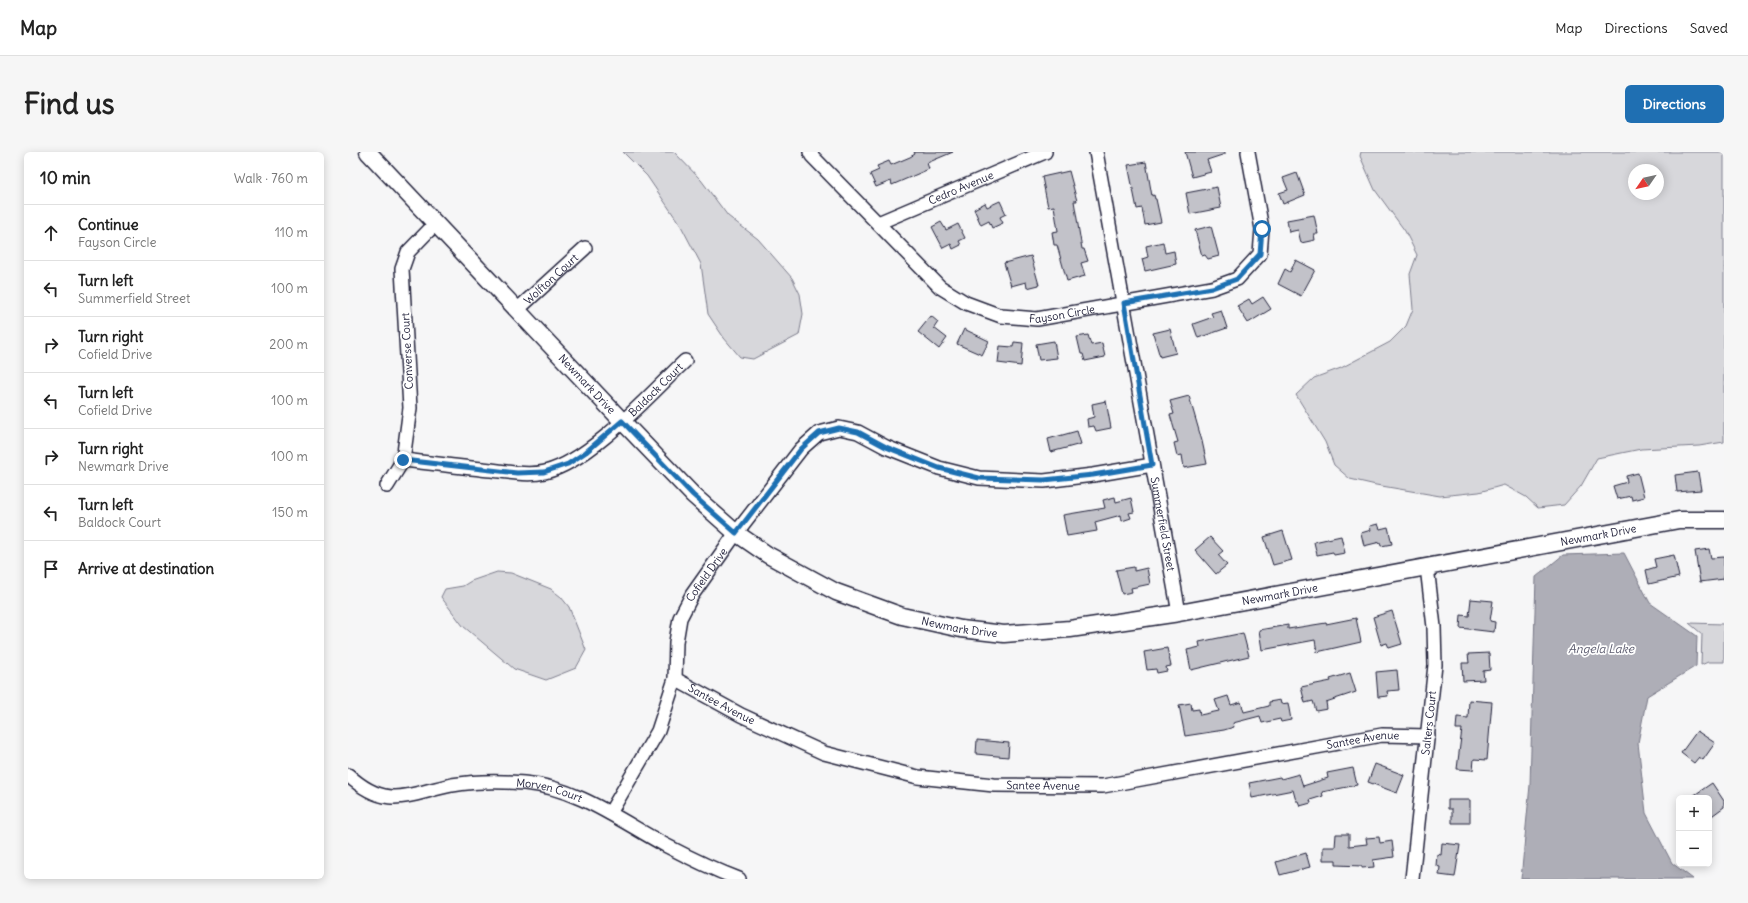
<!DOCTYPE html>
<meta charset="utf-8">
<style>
:root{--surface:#fff;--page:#f6f6f6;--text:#222;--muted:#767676;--line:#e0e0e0;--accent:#1f6fb2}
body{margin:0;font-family:Delius,sans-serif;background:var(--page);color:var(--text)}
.controls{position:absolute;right:12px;bottom:12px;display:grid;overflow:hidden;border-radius:6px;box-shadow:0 2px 10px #0003}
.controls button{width:36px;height:36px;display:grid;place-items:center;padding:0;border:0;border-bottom:1px solid var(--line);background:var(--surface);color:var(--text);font:20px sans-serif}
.compass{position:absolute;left:1280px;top:12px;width:36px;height:36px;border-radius:50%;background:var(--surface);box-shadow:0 2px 10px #0003;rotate:236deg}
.stop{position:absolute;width:12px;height:12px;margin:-9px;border:3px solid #1f6fb2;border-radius:50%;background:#fff}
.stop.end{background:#1f6fb2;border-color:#fff;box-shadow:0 1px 4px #0008}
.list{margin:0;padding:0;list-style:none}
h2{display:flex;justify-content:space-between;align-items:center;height:52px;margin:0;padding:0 16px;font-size:17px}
h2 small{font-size:13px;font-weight:400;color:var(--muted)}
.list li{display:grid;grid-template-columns:26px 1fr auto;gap:12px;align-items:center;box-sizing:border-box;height:56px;padding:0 16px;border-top:1px solid var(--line)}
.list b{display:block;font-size:15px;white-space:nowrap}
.list p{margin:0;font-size:13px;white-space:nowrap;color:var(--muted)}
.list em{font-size:13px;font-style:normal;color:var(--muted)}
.icon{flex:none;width:22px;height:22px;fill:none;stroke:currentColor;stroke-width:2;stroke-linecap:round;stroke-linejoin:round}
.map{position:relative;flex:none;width:1376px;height:727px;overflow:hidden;border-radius:6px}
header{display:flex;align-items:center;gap:24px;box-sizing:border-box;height:56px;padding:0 20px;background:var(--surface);border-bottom:1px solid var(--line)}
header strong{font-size:19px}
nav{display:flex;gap:22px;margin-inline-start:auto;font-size:14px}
.intro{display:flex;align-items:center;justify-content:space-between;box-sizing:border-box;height:96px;padding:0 24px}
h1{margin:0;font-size:28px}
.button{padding:10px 18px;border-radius:6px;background:var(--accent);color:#fff;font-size:14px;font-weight:700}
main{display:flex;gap:24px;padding:0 24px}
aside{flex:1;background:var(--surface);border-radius:6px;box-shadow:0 2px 10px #0003}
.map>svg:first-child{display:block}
.green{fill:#d7d7db;stroke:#7c7c8b;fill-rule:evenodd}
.water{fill:#aeaeb7;stroke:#767685}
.building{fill:#c2c2c9;stroke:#22223b}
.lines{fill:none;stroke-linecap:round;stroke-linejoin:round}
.minor-casing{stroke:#22223b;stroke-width:16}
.tertiary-casing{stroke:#22223b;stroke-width:19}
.minor{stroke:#fff;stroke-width:13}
.tertiary{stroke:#fff;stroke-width:16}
.route{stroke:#1f6fb2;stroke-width:5}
.labels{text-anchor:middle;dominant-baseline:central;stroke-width:3.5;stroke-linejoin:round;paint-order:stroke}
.street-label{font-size:11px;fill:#22223b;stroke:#fff}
.water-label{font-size:12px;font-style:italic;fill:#5a5a6d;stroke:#fff}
</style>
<header>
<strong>Map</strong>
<nav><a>Map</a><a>Directions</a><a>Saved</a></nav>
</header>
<div class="intro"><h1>Find us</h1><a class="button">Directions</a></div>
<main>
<aside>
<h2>10 min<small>Walk · 760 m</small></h2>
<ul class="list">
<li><svg class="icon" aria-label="ahead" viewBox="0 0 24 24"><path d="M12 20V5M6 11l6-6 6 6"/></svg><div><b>Continue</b><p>Fayson Circle</p></div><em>110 m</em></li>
<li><svg class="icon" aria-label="left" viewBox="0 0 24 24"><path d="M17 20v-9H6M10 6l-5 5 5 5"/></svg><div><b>Turn left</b><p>Summerfield Street</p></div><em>100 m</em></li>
<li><svg class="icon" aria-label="right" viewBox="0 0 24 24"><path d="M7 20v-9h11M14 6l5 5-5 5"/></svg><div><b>Turn right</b><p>Cofield Drive</p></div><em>200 m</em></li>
<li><svg class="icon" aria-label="left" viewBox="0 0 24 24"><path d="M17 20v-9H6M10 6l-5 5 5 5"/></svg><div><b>Turn left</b><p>Cofield Drive</p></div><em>100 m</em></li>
<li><svg class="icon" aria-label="right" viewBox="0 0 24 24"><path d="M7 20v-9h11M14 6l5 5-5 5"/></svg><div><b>Turn right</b><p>Newmark Drive</p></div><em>100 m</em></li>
<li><svg class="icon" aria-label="left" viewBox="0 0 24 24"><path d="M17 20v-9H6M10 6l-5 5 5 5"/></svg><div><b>Turn left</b><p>Baldock Court</p></div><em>150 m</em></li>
<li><svg class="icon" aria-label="arrive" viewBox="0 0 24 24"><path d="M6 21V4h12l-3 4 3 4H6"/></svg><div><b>Arrive at destination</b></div></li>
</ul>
</aside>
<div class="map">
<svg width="1376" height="727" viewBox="0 0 1376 727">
<rect width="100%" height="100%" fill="#f6f6f7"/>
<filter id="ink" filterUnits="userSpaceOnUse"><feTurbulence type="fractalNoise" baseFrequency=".025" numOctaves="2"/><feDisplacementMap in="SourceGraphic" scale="8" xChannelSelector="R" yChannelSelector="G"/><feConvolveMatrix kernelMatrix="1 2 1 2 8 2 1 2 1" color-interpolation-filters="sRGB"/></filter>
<g filter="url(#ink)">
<!-- green -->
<g class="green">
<polygon points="275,0 326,0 353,28 380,64 410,87 444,126 452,142 455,162 451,183 405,207 392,205 376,186 360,162 353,112 333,74 299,24"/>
<path d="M1013,0H1376V290L1351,294L1293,297L1249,306L1233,334L1216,353L1190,356L1178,345L1156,333L1131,340L1092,344L1028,333L1002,327L986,313L977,290L948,243L966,226L993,216L1042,190L1058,174L1065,157L1062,122L1069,103L1057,79L1027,38L1012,4ZM1286,18H1310V42H1286Z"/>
<polygon points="149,420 163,421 203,437 213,445 221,455 238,498 228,516 198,528 166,517 115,474 93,445 97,437 115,434 123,429"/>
<polygon points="1341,471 1376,472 1376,510 1360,510 1353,513 1354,482"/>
</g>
<!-- water -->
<polygon class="water" points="1276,401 1302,451 1349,484 1348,514 1299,544 1290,591 1298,661 1324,711 1345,727 1173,727 1182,633 1188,425 1215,403"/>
<!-- building -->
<g class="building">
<polygon points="566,0 605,0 579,11 581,17 544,33 543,29 528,35 522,22 531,18 529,14 541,9 543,13 562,5 567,2"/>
<polygon points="837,0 877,0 877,2 859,8 863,20 844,25"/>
<polygon points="798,10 804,44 806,43 807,47 808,47 813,70 797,73 794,56 789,57 780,13"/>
<polygon points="721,19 729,49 726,49 734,97 736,97 740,109 733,111 737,124 719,129 709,93 706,93 704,80 710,79 706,54 700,55 694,25"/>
<polygon points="949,21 957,43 935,52 931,41 940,38 935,26"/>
<polygon points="869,35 873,56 842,62 838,41"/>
<polygon points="652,49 658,62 652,65 655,71 644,76 641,69 633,73 626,57 637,51 639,55"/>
<polygon points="966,63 970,82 966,82 967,88 953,91 950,78 941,80 939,68"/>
<polygon points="593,70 598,78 610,72 617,86 611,89 613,93 605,97 603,92 595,96 584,75"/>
<polygon points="863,74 871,104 860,107 857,103 854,104 847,78"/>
<polygon points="815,90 817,101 826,99 828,112 797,119 794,107 800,105 798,94"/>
<polygon points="683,104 691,133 679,136 678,130 663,134 656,111"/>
<polygon points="948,108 967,118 953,144 930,132 937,117 942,120"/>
<polygon points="915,145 923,157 900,171 889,154 901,147 904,152"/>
<polygon points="873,158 879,176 850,186 845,172 865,165 863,161"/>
<polygon points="583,164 590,170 586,176 599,186 591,197 570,180"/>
<polygon points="616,177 641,189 634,203 609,192"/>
<polygon points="822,177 828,201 812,205 805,181"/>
<polygon points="740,183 743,193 754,191 757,205 737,209 735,202 733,202 729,185"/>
<polygon points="706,189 709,206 691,208 688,192"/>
<polygon points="666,190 675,191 673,214 650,211 652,194 665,195"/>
<polygon points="841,244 854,289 859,312 836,316 834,303 829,304 826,291 830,290 822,263 826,262 822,249"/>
<polygon points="758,249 763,276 748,279 746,274 740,275 739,267 746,265 744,252"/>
<polygon points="729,279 733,292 703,300 700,287"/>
<polygon points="1350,320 1353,338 1329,340 1327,323"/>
<polygon points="1290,321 1296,345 1284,348 1283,344 1269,347 1265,334 1279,330 1278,324"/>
<polygon points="767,345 768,350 783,346 786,360 781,361 783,366 774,369 773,363 747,370 749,379 719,384 715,363 757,356 755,348"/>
<polygon points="1030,372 1032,377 1040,375 1044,392 1033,394 1032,390 1016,394 1013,381 1023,378 1022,374"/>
<polygon points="935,379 944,408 925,413 916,385"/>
<polygon points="993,384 997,401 986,403 985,400 969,403 966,390"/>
<polygon points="862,385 875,399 870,403 879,413 868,422 847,398"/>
<polygon points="1361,397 1363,406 1376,405 1376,427 1352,430 1347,399"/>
<polygon points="1326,403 1331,425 1301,432 1298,418 1308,415 1306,407"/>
<polygon points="786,415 786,419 799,416 802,432 783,436 784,440 774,442 768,418"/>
<polygon points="1123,447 1145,449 1142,469 1147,470 1146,480 1112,476 1113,463 1121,464"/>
<polygon points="1044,459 1054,492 1041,496 1039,491 1033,493 1025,465"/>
<polygon points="1008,466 1013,490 969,500 967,488 914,498 911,478 940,473 940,477 978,471 978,472"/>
<polygon points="895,481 901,504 843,518 839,498 852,495 851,490"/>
<polygon points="819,496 823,514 818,515 819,519 809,521 808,517 799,518 796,500"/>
<polygon points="1141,501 1142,518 1135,519 1136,528 1115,529 1114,511 1121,511 1120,502"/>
<polygon points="1049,518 1051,538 1039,539 1040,544 1030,545 1028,520"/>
<polygon points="1002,521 1008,540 978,550 979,557 968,559 965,549 957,551 953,535 983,529 982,527"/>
<polygon points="880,544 883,553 893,550 896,560 921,554 921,550 932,548 933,552 940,551 943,568 933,570 932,567 914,571 912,564 885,571 886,575 876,578 837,584 831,553 843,551 844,558 851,557 852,563 871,559 867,548"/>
<polygon points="1121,548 1144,550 1139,608 1126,607 1125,618 1109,617 1114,577 1108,577 1109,565 1120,566"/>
<polygon points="1349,579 1367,591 1355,608 1351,605 1346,611 1333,601"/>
<polygon points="629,588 661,591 660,605 628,602"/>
<polygon points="1027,612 1056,623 1049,641 1020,630"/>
<polygon points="1005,616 1009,633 974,640 975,644 962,648 963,651 952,654 950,649 948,649 945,638 904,646 901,631 932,625 933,627 951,622 955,634 980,626 979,621"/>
<polygon points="1364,631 1376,649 1376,655 1361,666 1361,646 1342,646"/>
<polygon points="1100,648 1122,648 1122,671 1104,671 1104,657 1100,657"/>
<polygon points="988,682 1001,682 1001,694 1019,692 1018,686 1031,685 1032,691 1044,689 1046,705 1025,708 1026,715 1014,716 1014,714 988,713 988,708 975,708 975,695 987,695"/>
<polygon points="1094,691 1112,693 1107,725 1091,723 1092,715 1088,714 1089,702 1093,703"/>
<polygon points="958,701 962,715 932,723 928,710"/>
</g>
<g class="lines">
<!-- minor casing -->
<g class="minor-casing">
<g id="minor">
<path id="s1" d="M462,0L464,4L592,135L618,151L653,164L689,167L864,136L889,127L912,102L914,77L900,0"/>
<path id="s2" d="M748,0L831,461"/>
<path id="s3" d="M530,71L697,0"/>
<path id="s4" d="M169,158L237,96"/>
<path id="s5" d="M55,308C84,311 113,315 143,318C160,320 180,324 197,320C243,309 302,242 337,209"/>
<polyline points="39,334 55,308 62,256 54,117 60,100 88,71"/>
<path id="s6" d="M327,527L393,563L476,601L570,625L646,633L755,634L1034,583L1080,584"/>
<path id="s7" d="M0,623C39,659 60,642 104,633C127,629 153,629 176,631C229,635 274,670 319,694C342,706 367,718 391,727"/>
<path id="s8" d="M262,661L310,579L327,527L328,490L332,466L344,443L388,381L453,297L471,281L491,276L510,280L538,295L591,316L631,326L696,329L745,323L804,313"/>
<path id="s9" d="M1064,727L1087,513L1086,475L1079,415"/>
</g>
</g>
<!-- tertiary casing -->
<g class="tertiary-casing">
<g id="tertiary">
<path id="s10" d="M20,0L274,269L345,343L388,381L420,403L488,440L554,464L613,477L656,482L722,477L831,461L1331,368H1376"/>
</g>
</g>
<!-- minor -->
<use href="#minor" class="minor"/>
<!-- tertiary -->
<use href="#tertiary" class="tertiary"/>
</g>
</g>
<g class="lines" filter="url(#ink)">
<!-- route -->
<polyline class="route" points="55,308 169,321 196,320 220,312 238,300 274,269 345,343 388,381 453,297 471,281 491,276 510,280 538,295 591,316 631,326 696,328 745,323 804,313 776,151 864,136 889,127 912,102 914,77"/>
</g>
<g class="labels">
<!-- street labels -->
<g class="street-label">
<text stroke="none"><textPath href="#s3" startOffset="90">Cedro Avenue</textPath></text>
<text stroke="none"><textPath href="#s4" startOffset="46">Wolfton Court</textPath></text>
<text stroke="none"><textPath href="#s1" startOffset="317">Fayson Circle</textPath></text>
<text transform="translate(59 199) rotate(-93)">Converse Court</text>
<text stroke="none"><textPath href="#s10" startOffset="319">Newmark Drive</textPath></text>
<text stroke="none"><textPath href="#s5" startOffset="282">Baldock Court</textPath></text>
<text stroke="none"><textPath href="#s2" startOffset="378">Summerfield Street</textPath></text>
<text stroke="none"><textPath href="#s10" startOffset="1423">Newmark Drive</textPath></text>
<text stroke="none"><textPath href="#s8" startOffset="262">Cofield Drive</textPath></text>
<text stroke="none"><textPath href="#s10" startOffset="1099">Newmark Drive</textPath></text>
<text stroke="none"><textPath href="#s10" startOffset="775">Newmark Drive</textPath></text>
<text stroke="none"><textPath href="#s6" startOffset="53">Santee Avenue</textPath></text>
<text stroke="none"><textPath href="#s9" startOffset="157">Salters Court</textPath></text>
<text stroke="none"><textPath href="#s6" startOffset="713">Santee Avenue</textPath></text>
<text stroke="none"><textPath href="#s6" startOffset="389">Santee Avenue</textPath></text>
<text stroke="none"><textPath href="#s7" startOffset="210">Morven Court</textPath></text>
</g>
<!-- water labels -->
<g class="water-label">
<text x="1253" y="496">Angela Lake</text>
</g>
</g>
</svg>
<div class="controls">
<button>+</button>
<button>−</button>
</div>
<svg class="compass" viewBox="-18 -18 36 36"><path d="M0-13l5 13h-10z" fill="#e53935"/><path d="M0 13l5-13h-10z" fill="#767676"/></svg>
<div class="stop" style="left:914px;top:77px"></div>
<div class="stop end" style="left:55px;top:308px"></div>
</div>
</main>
